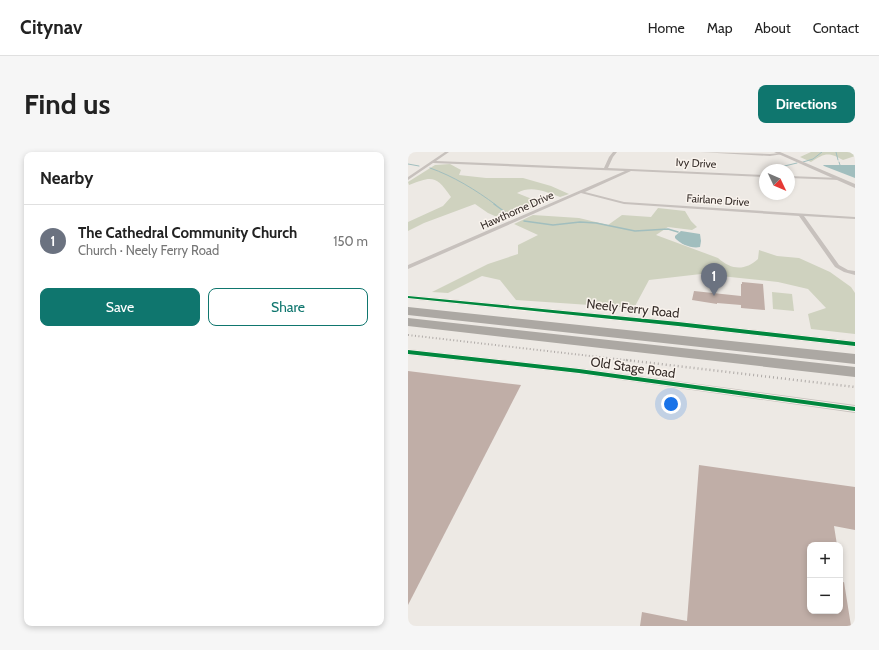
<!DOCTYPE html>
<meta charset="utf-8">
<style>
:root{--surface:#fff;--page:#f6f6f6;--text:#222;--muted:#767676;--line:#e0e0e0;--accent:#0f766e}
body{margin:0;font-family:Cabin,sans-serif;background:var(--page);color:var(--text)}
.controls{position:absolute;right:12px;bottom:12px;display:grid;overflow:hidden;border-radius:8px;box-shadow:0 2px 6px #0003}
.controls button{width:36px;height:36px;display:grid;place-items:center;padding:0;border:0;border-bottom:1px solid var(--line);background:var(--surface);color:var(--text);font:20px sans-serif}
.compass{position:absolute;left:351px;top:12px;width:36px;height:36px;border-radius:50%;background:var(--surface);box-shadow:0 2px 6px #0003;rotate:134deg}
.you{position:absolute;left:263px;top:252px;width:14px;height:14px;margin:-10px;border:3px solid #fff;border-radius:50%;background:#1a73e8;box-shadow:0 0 0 6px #1a73e833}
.badge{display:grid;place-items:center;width:26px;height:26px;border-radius:50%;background:var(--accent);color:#fff;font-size:13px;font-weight:700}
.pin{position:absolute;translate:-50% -33px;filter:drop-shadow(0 1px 2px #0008)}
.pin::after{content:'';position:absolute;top:21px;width:14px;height:12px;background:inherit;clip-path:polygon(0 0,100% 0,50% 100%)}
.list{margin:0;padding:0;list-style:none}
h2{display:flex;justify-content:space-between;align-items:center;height:52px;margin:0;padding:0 16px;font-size:17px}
h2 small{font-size:13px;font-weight:400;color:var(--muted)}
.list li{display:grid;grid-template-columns:26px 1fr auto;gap:12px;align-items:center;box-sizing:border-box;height:72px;padding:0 16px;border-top:1px solid var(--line)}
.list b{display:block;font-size:15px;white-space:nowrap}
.list p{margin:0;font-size:13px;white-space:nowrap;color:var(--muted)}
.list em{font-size:13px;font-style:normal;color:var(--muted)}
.actions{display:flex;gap:8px;padding:12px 16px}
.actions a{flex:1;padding:9px 0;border:1px solid var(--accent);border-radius:8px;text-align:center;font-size:14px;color:var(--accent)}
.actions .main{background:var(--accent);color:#fff}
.map{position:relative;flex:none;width:447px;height:474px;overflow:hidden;border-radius:8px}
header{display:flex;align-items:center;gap:24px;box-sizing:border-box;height:56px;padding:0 20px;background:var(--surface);border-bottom:1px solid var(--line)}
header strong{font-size:19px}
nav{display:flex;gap:22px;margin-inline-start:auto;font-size:14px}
.intro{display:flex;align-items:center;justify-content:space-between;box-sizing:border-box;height:96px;padding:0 24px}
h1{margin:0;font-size:28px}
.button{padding:10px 18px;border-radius:8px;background:var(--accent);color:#fff;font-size:14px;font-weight:700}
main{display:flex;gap:24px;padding:0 24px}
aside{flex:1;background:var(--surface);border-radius:8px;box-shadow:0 2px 6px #0003}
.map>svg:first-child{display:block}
.green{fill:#cfd2bf}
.water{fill:#a1bebe}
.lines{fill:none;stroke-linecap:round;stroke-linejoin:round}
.stream-far1{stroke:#a1bebe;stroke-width:1}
.stream{stroke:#a1bebe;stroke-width:1.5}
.building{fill:#c0aea7}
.minor{fill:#c7c1bd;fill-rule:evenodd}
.tertiary{fill:#c7c1bd;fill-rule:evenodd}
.motorway{fill:#aca8a3;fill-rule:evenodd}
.rail-far1{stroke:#afaaa7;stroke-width:2;stroke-dasharray:1 2.5;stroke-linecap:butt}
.rail{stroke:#afaaa7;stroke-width:2.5;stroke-dasharray:1 3;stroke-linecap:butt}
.cycleway-casing{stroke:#f9f3ed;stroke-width:2}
.cycleway{fill:#00873e;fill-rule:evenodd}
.labels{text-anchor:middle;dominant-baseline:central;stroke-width:3;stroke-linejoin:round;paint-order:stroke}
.far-street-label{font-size:11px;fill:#382f2b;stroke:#f9f3ed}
.street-label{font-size:13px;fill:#382f2b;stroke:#f9f3ed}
</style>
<header>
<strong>Citynav</strong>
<nav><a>Home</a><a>Map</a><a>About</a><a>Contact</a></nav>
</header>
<div class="intro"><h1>Find us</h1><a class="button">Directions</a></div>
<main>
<aside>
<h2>Nearby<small></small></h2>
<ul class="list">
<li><span class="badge" style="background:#6b7280">1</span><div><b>The Cathedral Community Church</b><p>Church · Neely Ferry Road</p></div><em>150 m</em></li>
</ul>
<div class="actions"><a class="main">Save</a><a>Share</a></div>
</aside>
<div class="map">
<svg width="447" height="474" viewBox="0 0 447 474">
<rect width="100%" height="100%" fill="#ede9e4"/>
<!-- green -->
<g class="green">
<path d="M403,0H447V4L435,8C420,0 417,1 403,10L392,5Z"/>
<path d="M42,12L53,18L51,23L78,26H115L143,34L161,42L152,45C137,40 124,33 109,41L134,51L96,68L80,61L67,52L16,71L0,79V70L35,54L43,45C28,23 24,24 1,33L0,30L27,13Z"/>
<path d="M250,56L277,59L283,69L289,75L284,78L260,75L248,83L310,106C323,118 337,119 350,107L351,98L369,104L391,106L422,120L443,135L447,141V182L403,177L400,162L418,156L400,137L370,130L293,122L241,128L226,156L108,148L92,128L74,124L40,141L24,140L80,112L110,102V93L130,83L106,72L125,63L171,66L200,73L214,63L243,65Z"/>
<polygon points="364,140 384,142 386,159 365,157"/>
</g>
<!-- water -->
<g class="water">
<polygon points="415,13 447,13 447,26 416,14"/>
<path d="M273,79L292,82L293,89L292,95C284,97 272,92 267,86V84Z"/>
</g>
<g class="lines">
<!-- stream-far1 -->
<g class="stream-far1">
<polyline points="428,0 430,8"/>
<polyline points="395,10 405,7 414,0"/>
<polyline points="431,10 432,13"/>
<polyline points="0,12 11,14"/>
<path d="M22,16C45,24 68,38 88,53"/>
<polyline points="360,18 389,11"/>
</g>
<!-- stream -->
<g class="stream">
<polyline points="86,52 101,63"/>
<polyline points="116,69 145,73 172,70 188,71 227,79 260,77 270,80"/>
</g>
</g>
<!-- building -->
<g class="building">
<polygon points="334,130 355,132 357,158 333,156 333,153 309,151 309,152 284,148 286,139 333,144 333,132 334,132"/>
<polygon points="0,219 113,233 0,453"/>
<polygon points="291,313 447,335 447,378 426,374 429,393 402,393 402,459 432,459 432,431 436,430 443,474 232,474 234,460 279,469"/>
</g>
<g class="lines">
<!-- minor -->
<g class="minor">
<polygon points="37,0 41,0 28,9 196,16 201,5 205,0 209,0 205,5 200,16 357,23 357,25 223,19 177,40 216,50 447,65 447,67 396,64 431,113 440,118 447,119 447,123 436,120 427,115 391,64 216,52 173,41 0,117 0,113 217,19 25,11 0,28 0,25"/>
<polygon points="292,0 362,2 373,1 375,2 362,4"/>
<polygon points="381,24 432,26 434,27 432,28 381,26"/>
</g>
<!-- tertiary -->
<g class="tertiary">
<polygon points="366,0 372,0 447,32 447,36"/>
<polygon points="0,143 270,169 447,189 447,195 270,175 0,147"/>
<polygon points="0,197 171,216 447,253 447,261 171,222 0,203"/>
</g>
<!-- motorway -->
<g class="motorway">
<polygon points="0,155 447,202 447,212 0,163"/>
<polygon points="0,166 447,215 447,225 0,174"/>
</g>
<!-- rail-far1 -->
<polyline class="rail-far1" points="0,183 226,209"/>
<!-- rail -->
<polyline class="rail" points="218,208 447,235"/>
<!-- cycleway casing -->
<g class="cycleway-casing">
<g id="cycleway">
<polygon points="0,144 270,170 447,190 447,194 270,174 0,146"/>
<polygon points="0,198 171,217 447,255 447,259 171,221 0,202"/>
</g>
</g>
<!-- cycleway -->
<use href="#cycleway" class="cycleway"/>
</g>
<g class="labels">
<!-- far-street labels -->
<g class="far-street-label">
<text transform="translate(288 11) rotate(3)">Ivy Drive</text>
<text transform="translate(310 48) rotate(4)">Fairlane Drive</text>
<text transform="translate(109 58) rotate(-24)">Hawthorne Drive</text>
</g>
<!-- street labels -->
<g class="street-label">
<text transform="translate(225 156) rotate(6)">Neely Ferry Road</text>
<text transform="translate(225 215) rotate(8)">Old Stage Road</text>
</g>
</g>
</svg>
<div class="controls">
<button>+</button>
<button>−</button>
</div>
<svg class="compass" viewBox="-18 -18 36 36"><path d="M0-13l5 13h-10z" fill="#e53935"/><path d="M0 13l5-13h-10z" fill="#767676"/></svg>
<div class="you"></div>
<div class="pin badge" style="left:306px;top:144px;background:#6b7280">1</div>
</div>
</main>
